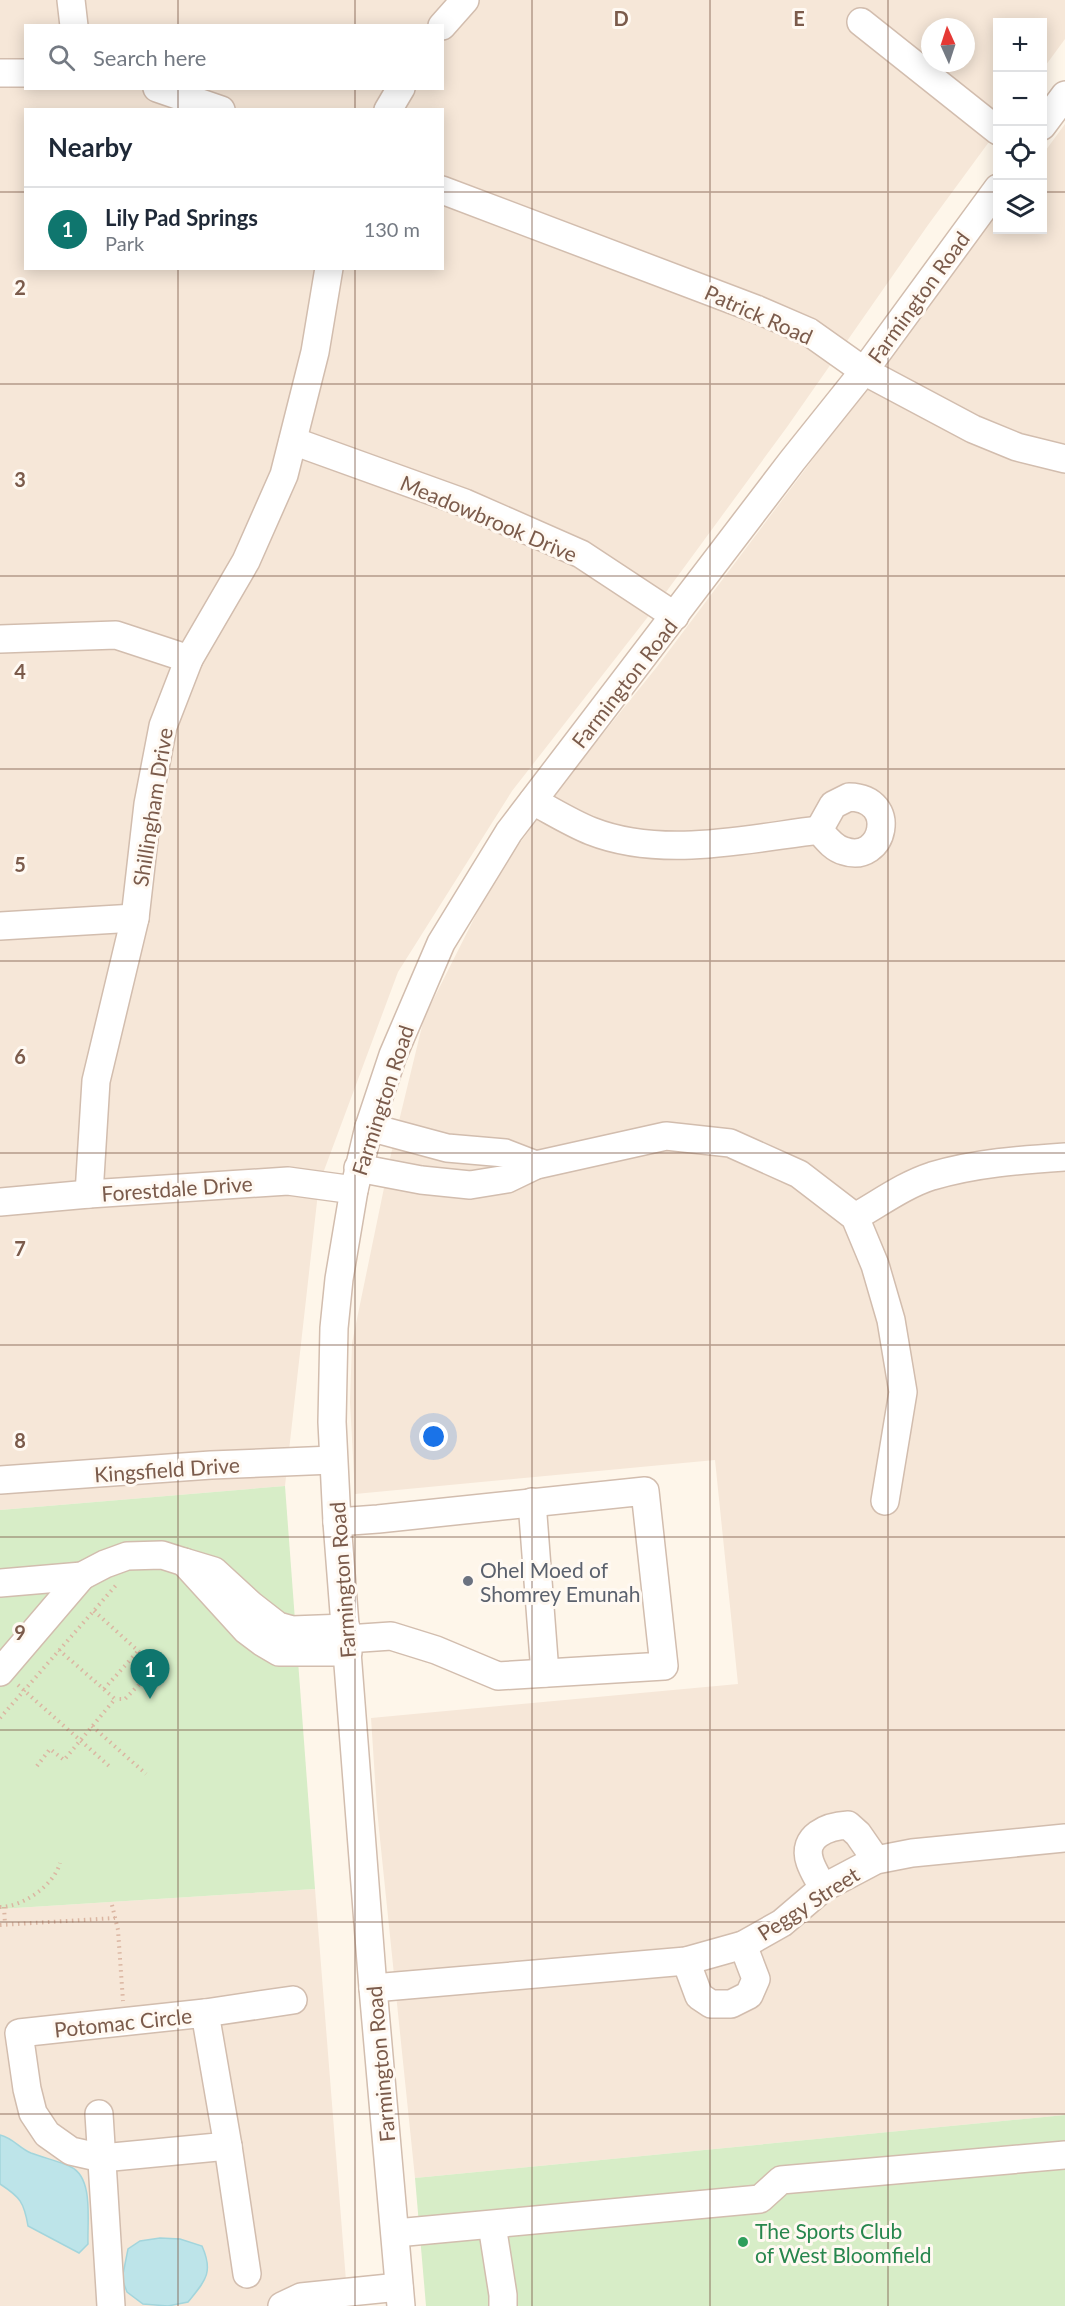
<!DOCTYPE html>
<meta charset="utf-8">
<style>
:root{--surface:#fff;--page:#f6f6f7;--text:#1f2937;--muted:#747a83;--line:#e0e1e3;--accent:#0f766e}
body{margin:0;font-family:Lato,sans-serif;background:var(--page);color:var(--text)}
.controls{position:absolute;right:18px;top:18px;display:grid;overflow:hidden;border-radius:0px;box-shadow:0 3px 15px #0003}
.controls button{width:54px;height:54px;display:grid;place-items:center;padding:0;border:0;border-bottom:2px solid var(--line);background:var(--surface);color:var(--text);font:30px sans-serif}
.compass{position:absolute;left:921px;top:18px;width:54px;height:54px;border-radius:50%;background:var(--surface);box-shadow:0 3px 15px #0003;rotate:357deg}
.you{position:absolute;left:434px;top:1437px;width:21px;height:21px;margin:-15px;border:4px solid #fff;border-radius:50%;background:#1a73e8;box-shadow:0 0 0 9px #1a73e833}
.badge{display:grid;place-items:center;width:39px;height:39px;border-radius:50%;background:var(--accent);color:#fff;font-size:20px;font-weight:700}
.pin{position:absolute;translate:-50% -50px;filter:drop-shadow(0 2px 3px #0008)}
.pin::after{content:'';position:absolute;top:32px;width:21px;height:18px;background:inherit;clip-path:polygon(0 0,100% 0,50% 100%)}
.list{margin:0;padding:0;list-style:none}
h2{display:flex;justify-content:space-between;align-items:center;height:78px;margin:0;padding:0 24px;font-size:26px}
h2 small{font-size:20px;font-weight:400;color:var(--muted)}
.list li{display:grid;grid-template-columns:39px 1fr auto;gap:18px;align-items:center;box-sizing:border-box;height:84px;padding:0 24px;border-top:2px solid var(--line)}
.list b{display:block;font-size:22px;white-space:nowrap}
.list p{margin:0;font-size:20px;white-space:nowrap;color:var(--muted)}
.list em{font-size:20px;font-style:normal;color:var(--muted)}
.icon{flex:none;width:33px;height:33px;fill:none;stroke:currentColor;stroke-width:2;stroke-linecap:round;stroke-linejoin:round}
.map{position:relative;flex:none;width:1065px;height:2306px;overflow:hidden}
.search{position:absolute;background:var(--surface);box-shadow:0 3px 15px #0003;left:24px;top:24px;width:420px;height:66px;display:flex;align-items:center;gap:15px;box-sizing:border-box;padding:0 21px;border-radius:0px;color:var(--muted);font-size:22px}
.panel{position:absolute;background:var(--surface);box-shadow:0 3px 15px #0003;left:24px;top:108px;width:420px;height:162px;border-radius:0px}
.map>svg:first-child{display:block}
.residential{fill:#f6e7d8;fill-rule:evenodd}
.green{fill:#d7edc7}
.water{fill:#bde4e9;stroke:#a2d5dc;stroke-width:1.5}
.lines{fill:none;stroke-linecap:round;stroke-linejoin:round}
.minor-casing{stroke:#d2bdae;stroke-width:30}
.path{stroke:#dbb6a2;stroke-width:4;stroke-dasharray:1.5 4.5;stroke-linecap:butt}
.minor{stroke:#fff;stroke-width:27}
.grid{fill:none;stroke:#7b5b4b;stroke-width:1.5;stroke-opacity:0.55}
.worship-dot{fill:#6b7280;stroke:#fff9f2;stroke-width:2}
.leisure-dot{fill:#2e9e5b;stroke:#fff9f2;stroke-width:2}
.labels{text-anchor:middle;dominant-baseline:central;stroke-width:6;stroke-linejoin:round;paint-order:stroke}
.street-label{font-size:21px;fill:#7b5b4b;stroke:#fff9f2}
.worship-label{font-size:21px;fill:#5b616d;stroke:#fff9f2;text-anchor:start}
.leisure-label{font-size:21px;fill:#27864d;stroke:#fff9f2;text-anchor:start}
.grid-label{font-size:20px;text-anchor:middle;font-weight:bold;fill:#7b5b4b;stroke:#fff9f2;stroke-width:6;stroke-linejoin:round;paint-order:stroke}
</style>
<div class="map">
<svg width="1065" height="2306" viewBox="0 0 1065 2306">
<rect width="100%" height="100%" fill="#fef6ea"/>
<!-- residential -->
<g class="residential">
<path d="M0,0H1065V39L1043,69L1042,22H998L997,131L928,225L787,427L647,618L512,791L398,972L319,1184L285,1486L0,1510ZM26,26H442V88H26ZM930,27H966V63H930ZM26,110H442V268H26Z"/>
<polygon points="1065,124 1065,2115 415,2178 377,1810 371,1718 738,1684 715,1460 355,1494 350,1402 352,1343 391,1154 424,1018 494,879 564,782 656,668 997,214 998,230 1042,230 1043,154"/>
<polygon points="315,1889 348,2306 0,2306 0,1909"/>
</g>
<!-- green -->
<g class="green">
<polygon points="285,1486 315,1889 0,1909 0,1510"/>
<polygon points="1065,2115 1065,2306 426,2306 415,2178"/>
</g>
<!-- water -->
<g class="water">
<path d="M0,2135C13,2138 19,2148 31,2153C44,2158 59,2161 71,2167C94,2178 87,2222 88,2244L79,2253L28,2226C24,2202 20,2197 0,2184Z"/>
<path d="M160,2238L180,2239L202,2246C214,2273 205,2281 188,2302L168,2306L143,2304L127,2292L122,2279L128,2249L140,2241Z"/>
</g>
<g class="lines">
<!-- minor casing -->
<g class="minor-casing">
<g id="minor">
<polyline points="71,0 74,26"/>
<polyline points="861,22 998,131"/>
<polyline points="442,26 465,0"/>
<polyline points="0,73 26,73"/>
<polyline points="157,88 221,110"/>
<polyline points="388,110 401,88"/>
<polyline points="1042,126 1065,95"/>
<polyline points="442,190 756,309 809,332 864,371 973,429 1017,447 1065,459"/>
<polyline points="293,441 465,503 581,554 675,616"/>
<polyline points="0,639 116,635 189,659"/>
<path d="M849,797C900,798 884,865 844,851C833,848 826,838 819,830L833,805Z"/>
<path d="M533,801C552,811 571,823 591,831C662,859 746,839 819,830"/>
<polyline points="0,926 135,918"/>
<polyline points="369,1127 447,1148 505,1153 536,1165"/>
<polyline points="358,1168 421,1180 470,1185 507,1179 536,1165 666,1136 730,1143 799,1174 855,1217 875,1265 891,1320 903,1392 885,1501"/>
<polyline points="89,1194 96,1081 135,918 148,804 163,726 189,659 246,561 284,475 315,352 329,268"/>
<polyline points="0,1202 89,1194 288,1181 354,1190"/>
<path d="M855,1217C880,1203 904,1185 932,1176C976,1163 1020,1160 1065,1157"/>
<polyline points="0,1480 211,1465 333,1460"/>
<polyline points="532,1502 545,1673"/>
<polyline points="337,1522 378,1519 645,1491 664,1666 498,1676 436,1650 391,1636 347,1639"/>
<polyline points="0,1583 82,1576 105,1564 127,1556 162,1555 184,1562"/>
<polyline points="346,1628 292,1630 278,1626 251,1605 214,1571 184,1562 246,1630 262,1642 279,1652 348,1652"/>
<polyline points="0,1672 82,1576"/>
<path d="M823,1888C819,1880 813,1871 810,1862C801,1836 828,1826 848,1825L858,1834L876,1860"/>
<polyline points="686,1961 699,1996 711,2004 731,2004 749,1995 756,1979 743,1945"/>
<polyline points="373,1988 686,1961 743,1945 782,1923 823,1888 876,1860 912,1853 1065,1838"/>
<polygon points="205,2013 228,2146 102,2158 71,2151 47,2134 33,2113 27,2089 19,2033"/>
<polyline points="205,2013 293,2000"/>
<polyline points="99,2114 111,2306"/>
<polyline points="228,2146 247,2274"/>
<polyline points="492,2225 503,2295 503,2306"/>
<polyline points="396,2233 760,2199 781,2180 1065,2155"/>
<polyline points="282,2306 301,2297 399,2287"/>
<polyline points="401,2306 373,1988 337,1522 332,1422 334,1328 339,1279 354,1190 369,1127 393,1055 441,943 509,832 792,461 864,371 998,188"/>
</g>
</g>
<!-- path -->
<g class="path">
<polyline points="94,1611 156,1667 125,1699 115,1699"/>
<polyline points="18,1685 109,1766"/>
<polyline points="104,1689 139,1650"/>
<polyline points="0,1718 118,1583"/>
<polyline points="92,1726 146,1774"/>
<polyline points="37,1766 50,1749 64,1760 115,1699 59,1650"/>
<polyline points="112,1905 118,1930 123,2001"/>
<path d="M0,1907C23,1907 54,1885 60,1863"/>
<polyline points="4,1907 5,1924"/>
<polyline points="0,1925 115,1918"/>
</g>
<!-- minor -->
<use href="#minor" class="minor"/>
</g>
<!-- grid -->
<path class="grid" d="M178,0V26M355,0V26M532,0V2306M710,0V2306M888,0V2306M178,88V110M355,88V110M0,192H26M442,192H998M1042,192H1065M178,268V2306M355,268V2306M0,384H1065M0,576H1065M0,769H1065M0,961H1065M0,1153H1065M0,1345H1065M0,1537H1065M0,1730H1065M0,1922H1065M0,2114H1065"/>
<!-- markers -->
<circle class="worship-dot" cx="468" cy="1581" r="6"/>
<circle class="leisure-dot" cx="743" cy="2242" r="6"/>
<g class="labels">
<!-- street labels -->
<g class="street-label">
<text transform="translate(918 297) rotate(-54)">Farmington Road</text>
<text transform="translate(759 314) rotate(24)">Patrick Road</text>
<text transform="translate(489 518) rotate(23)">Meadowbrook Drive</text>
<text transform="translate(624 683) rotate(-52)">Farmington Road</text>
<text transform="translate(152 807) rotate(-81)">Shillingham Drive</text>
<text transform="translate(382 1100) rotate(-72)">Farmington Road</text>
<text transform="translate(177 1188) rotate(-4)">Forestdale Drive</text>
<text transform="translate(167 1469) rotate(-4)">Kingsfield Drive</text>
<text transform="translate(342 1580) rotate(-94)">Farmington Road</text>
<text transform="translate(808 1903) rotate(-33)">Peggy Street</text>
<text transform="translate(123 2022) rotate(-6)">Potomac Circle</text>
<text transform="translate(380 2064) rotate(-95)">Farmington Road</text>
</g>
<!-- worship labels -->
<g class="worship-label">
<text x="480" y="1569">Ohel Moed of<tspan x="480" dy="24">Shomrey Emunah</tspan></text>
</g>
<!-- leisure labels -->
<g class="leisure-label">
<text x="755" y="2230">The Sports Club<tspan x="755" dy="24">of West Bloomfield</tspan></text>
</g>
</g>
<g class="grid-label">
<text x="621" y="26">D</text>
<text x="799" y="26">E</text>
<text x="20" y="295">2</text>
<text x="20" y="487">3</text>
<text x="20" y="679">4</text>
<text x="20" y="872">5</text>
<text x="20" y="1064">6</text>
<text x="20" y="1256">7</text>
<text x="20" y="1448">8</text>
<text x="20" y="1640">9</text>
</g>
</svg>
<div class="controls">
<button>+</button>
<button>−</button>
<button><svg class="icon" aria-label="locate" viewBox="0 0 24 24"><circle cx="12" cy="12" r="6"/><path d="M12 2v4M12 18v4M2 12h4M18 12h4"/></svg></button>
<button><svg class="icon" aria-label="layers" viewBox="0 0 24 24"><path d="M12 4l9 5-9 5-9-5zM3 14l9 5 9-5"/></svg></button>
</div>
<svg class="compass" viewBox="-18 -18 36 36"><path d="M0-13l5 13h-10z" fill="#e53935"/><path d="M0 13l5-13h-10z" fill="#747a83"/></svg>
<div class="you"></div>
<div class="pin badge" style="left:150px;top:1699px">1</div>
<div class="search"><svg class="icon" aria-label="search" viewBox="0 0 24 24"><circle cx="10" cy="10" r="6"/><path d="M15 15l6 6"/></svg>Search here</div>
<section class="panel">
<h2>Nearby<small></small></h2>
<ul class="list">
<li><span class="badge">1</span><div><b>Lily Pad Springs</b><p>Park</p></div><em>130 m</em></li>
</ul>
</section>
</div>
